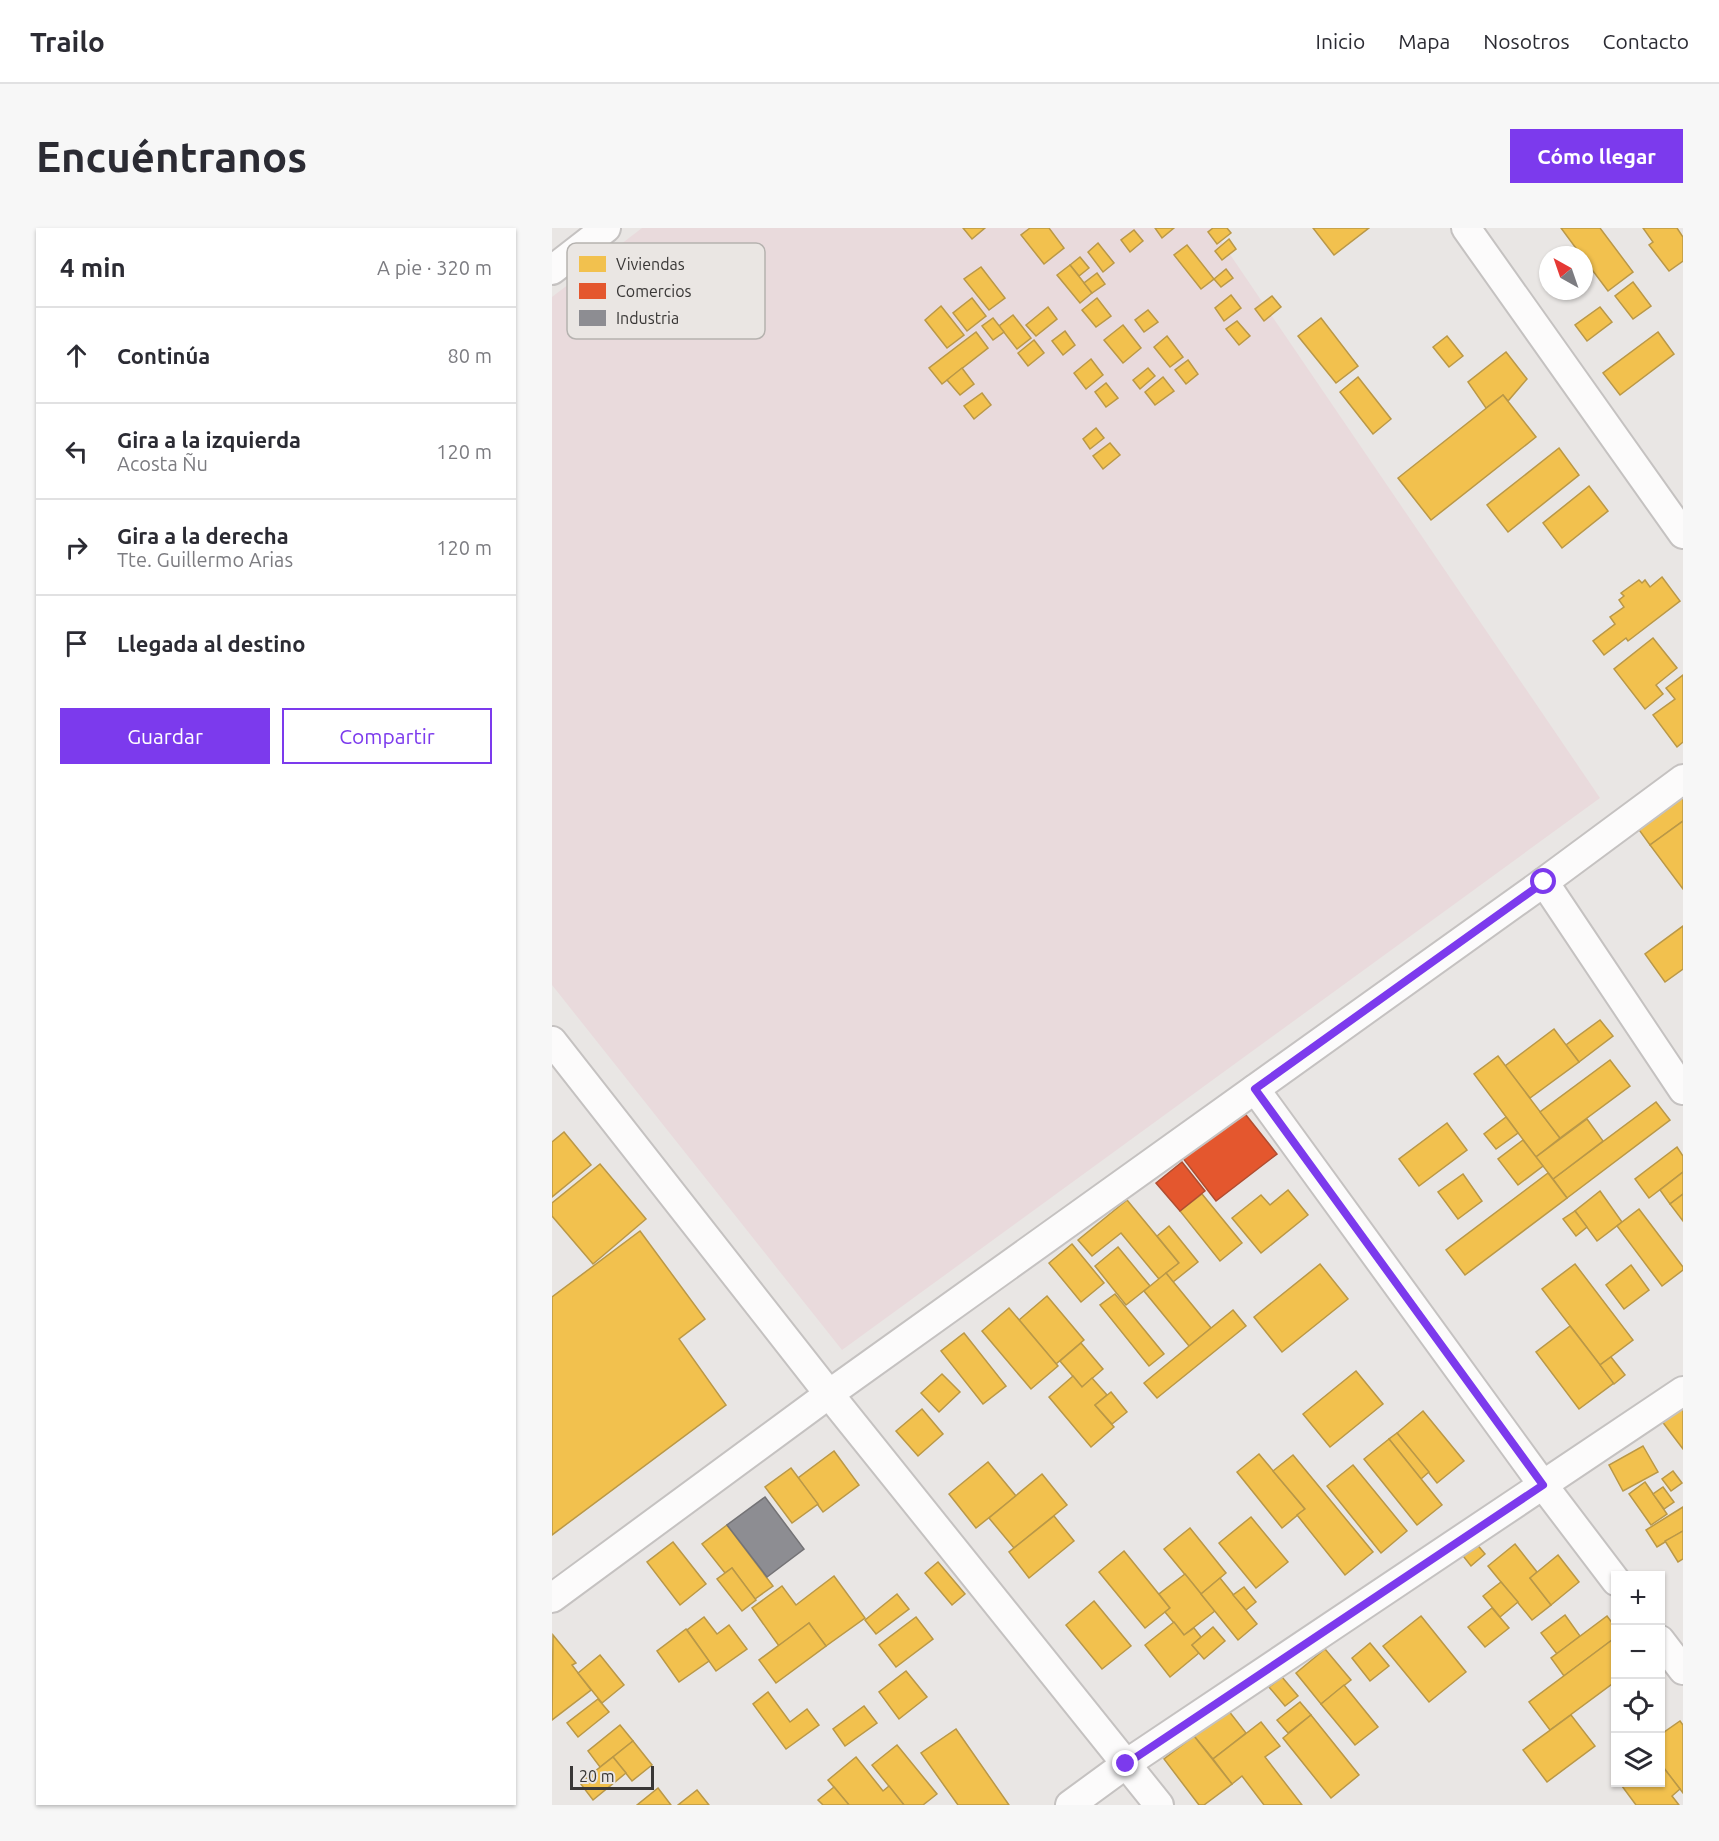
<!DOCTYPE html>
<html lang="es">
<meta charset="utf-8">
<style>
:root{--surface:#fff;--page:#f7f7f7;--text:#2b2b33;--muted:#7c7c81;--line:#e1e1e2;--accent:#7c3aed}
body{margin:0;font-family:Ubuntu,sans-serif;background:var(--page);color:var(--text)}
.controls{position:absolute;right:18px;bottom:18px;display:grid;overflow:hidden;border-radius:0px;box-shadow:0 2px 4px #0004}
.controls button{width:54px;height:54px;display:grid;place-items:center;padding:0;border:0;border-bottom:2px solid var(--line);background:var(--surface);color:var(--text);font:30px sans-serif}
.compass{position:absolute;left:987px;top:18px;width:54px;height:54px;border-radius:50%;background:var(--surface);box-shadow:0 2px 4px #0004;rotate:320deg}
.scale{position:absolute;left:18px;bottom:15px;width:84px;box-sizing:border-box;padding-left:6px;border:3px solid #393736;border-top:0;font-size:16px;line-height:21px;white-space:nowrap;color:#393736;-webkit-text-stroke:4px #eae6e3;paint-order:stroke}
.stop{position:absolute;width:18px;height:18px;margin:-14px;border:4px solid #7c3aed;border-radius:50%;background:#fff}
.stop.end{background:#7c3aed;border-color:#fff;box-shadow:0 2px 6px #0008}
.list{margin:0;padding:0;list-style:none}
h2{display:flex;justify-content:space-between;align-items:center;height:78px;margin:0;padding:0 24px;font-size:26px}
h2 small{font-size:20px;font-weight:400;color:var(--muted)}
.list li{display:grid;grid-template-columns:39px 1fr auto;gap:18px;align-items:center;box-sizing:border-box;height:96px;padding:0 24px;border-top:2px solid var(--line)}
.list b{display:block;font-size:22px;white-space:nowrap}
.list p{margin:0;font-size:20px;white-space:nowrap;color:var(--muted)}
.list em{font-size:20px;font-style:normal;color:var(--muted)}
.actions{display:flex;gap:12px;padding:18px 24px}
.actions a{flex:1;padding:14px 0;border:2px solid var(--accent);border-radius:0px;text-align:center;font-size:21px;color:var(--accent)}
.actions .main{background:var(--accent);color:#fff}
.icon{flex:none;width:33px;height:33px;fill:none;stroke:currentColor;stroke-width:2;stroke-linecap:round;stroke-linejoin:round}
.map{position:relative;flex:none;width:1131px;height:1577px;overflow:hidden;border-radius:0px}
header{display:flex;align-items:center;gap:36px;box-sizing:border-box;height:84px;padding:0 30px;background:var(--surface);border-bottom:2px solid var(--line)}
header strong{font-size:28px}
nav{display:flex;gap:33px;margin-inline-start:auto;font-size:21px}
.intro{display:flex;align-items:center;justify-content:space-between;box-sizing:border-box;height:144px;padding:0 36px}
h1{margin:0;font-size:42px}
.button{padding:15px 27px;border-radius:0px;background:var(--accent);color:#fff;font-size:21px;font-weight:700}
main{display:flex;gap:36px;padding:0 36px}
aside{flex:1;background:var(--surface);border-radius:0px;box-shadow:0 2px 4px #0004}
.map>svg:first-child{display:block}
.green{fill:#e9dadc}
.homes{fill:#f2c14e;stroke:#ba9847;stroke-width:1.5}
.shops{fill:#e4572e;stroke:#b14d30;stroke-width:1.5}
.industry{fill:#8d8d92;stroke:#747376;stroke-width:1.5}
.lines{fill:none;stroke-linecap:round;stroke-linejoin:round}
.street-casing{stroke:#c5c2c1;stroke-width:32}
.street{stroke:#fcfbfb;stroke-width:28}
.route{stroke:#7c3aed;stroke-width:8}
.key{fill:#eae6e3;stroke:#b5b2af;stroke-width:1.5}
.key-label{font-size:16px;fill:#393736}
</style>
<header>
<strong>Trailo</strong>
<nav><a>Inicio</a><a>Mapa</a><a>Nosotros</a><a>Contacto</a></nav>
</header>
<div class="intro"><h1>Encuéntranos</h1><a class="button">Cómo llegar</a></div>
<main>
<aside>
<h2>4 min<small>A pie · 320 m</small></h2>
<ul class="list">
<li><svg class="icon" aria-label="ahead" viewBox="0 0 24 24"><path d="M12 20V5M6 11l6-6 6 6"/></svg><div><b>Continúa</b></div><em>80 m</em></li>
<li><svg class="icon" aria-label="left" viewBox="0 0 24 24"><path d="M17 20v-9H6M10 6l-5 5 5 5"/></svg><div><b>Gira a la izquierda</b><p>Acosta Ñu</p></div><em>120 m</em></li>
<li><svg class="icon" aria-label="right" viewBox="0 0 24 24"><path d="M7 20v-9h11M14 6l5 5-5 5"/></svg><div><b>Gira a la derecha</b><p>Tte. Guillermo Arias</p></div><em>120 m</em></li>
<li><svg class="icon" aria-label="arrive" viewBox="0 0 24 24"><path d="M6 21V4h12l-3 4 3 4H6"/></svg><div><b>Llegada al destino</b></div></li>
</ul>
<div class="actions"><a class="main">Guardar</a><a>Compartir</a></div>
</aside>
<div class="map">
<svg width="1131" height="1577" viewBox="0 0 1131 1577">
<rect width="100%" height="100%" fill="#e9e6e4"/>
<!-- green -->
<polygon class="green" points="90,0 660,0 1048,570 290,1122 0,757 0,69"/>
<!-- homes -->
<g class="homes">
<polygon points="411,0 433,0 420,11"/>
<polygon points="478,0 497,0 512,20 492,36 469,7"/>
<polygon points="603,0 622,0 610,10"/>
<polygon points="661,0 675,0 679,5 665,16 656,4"/>
<polygon points="761,0 817,0 782,27"/>
<polygon points="1009,0 1048,0 1081,44 1056,63 1032,31 1032,27 1029,27"/>
<polygon points="1091,0 1125,0 1131,9 1131,33 1117,43 1097,17 1101,14"/>
<polygon points="582,2 591,13 578,24 569,12"/>
<polygon points="677,11 684,21 670,32 663,23"/>
<polygon points="546,15 562,35 551,44 536,24"/>
<polygon points="635,17 662,51 649,61 622,27"/>
<polygon points="528,29 537,40 527,48 518,37"/>
<polygon points="518,37 540,65 528,75 505,47"/>
<polygon points="429,39 453,70 437,82 412,51"/>
<polygon points="674,41 681,50 669,59 662,51"/>
<polygon points="545,45 553,56 540,65 532,55"/>
<polygon points="1081,54 1099,78 1081,91 1063,68"/>
<polygon points="679,67 689,80 672,93 663,80"/>
<polygon points="720,68 729,79 712,93 703,81"/>
<polygon points="420,70 434,88 415,103 401,85"/>
<polygon points="545,70 559,88 544,99 530,82"/>
<polygon points="389,78 412,107 395,120 373,92"/>
<polygon points="496,79 505,91 484,108 474,97"/>
<polygon points="1048,79 1060,94 1035,113 1023,97"/>
<polygon points="596,82 606,94 592,104 583,92"/>
<polygon points="461,87 479,110 465,121 447,98"/>
<polygon points="441,90 452,104 441,112 430,98"/>
<polygon points="769,90 806,138 784,155 746,108"/>
<polygon points="685,93 698,108 687,117 674,101"/>
<polygon points="571,97 589,120 571,135 552,112"/>
<polygon points="513,103 523,117 511,127 500,113"/>
<polygon points="424,104 436,120 390,156 377,140"/>
<polygon points="1106,104 1122,126 1068,167 1051,145"/>
<polygon points="615,108 631,129 618,139 602,119"/>
<polygon points="895,108 911,128 897,139 881,119"/>
<polygon points="482,112 492,125 476,138 466,125"/>
<polygon points="954,124 975,151 956,173 951,167 934,180 916,154"/>
<polygon points="539,131 551,147 534,161 522,145"/>
<polygon points="636,132 646,146 634,156 623,142"/>
<polygon points="410,140 422,156 408,167 395,152"/>
<polygon points="596,140 603,148 588,161 581,152"/>
<polygon points="611,149 622,163 603,177 593,164"/>
<polygon points="806,149 839,191 821,206 788,164"/>
<polygon points="554,155 566,170 554,179 543,164"/>
<polygon points="430,165 439,177 422,191 412,178"/>
<polygon points="951,167 984,209 879,292 846,250"/>
<polygon points="544,200 552,210 538,221 531,211"/>
<polygon points="558,215 568,227 551,241 541,228"/>
<polygon points="1007,220 1027,247 956,304 935,277"/>
<polygon points="1037,258 1056,283 1010,320 991,295"/>
<polygon points="1110,349 1128,373 1076,413 1074,410 1052,427 1041,413 1063,396 1058,389 1072,379 1067,372 1072,368 1069,365 1087,352 1090,355 1093,352 1098,359"/>
<polygon points="1101,410 1125,440 1104,457 1111,466 1093,481 1062,441"/>
<polygon points="1131,447 1131,514 1125,519 1101,487 1123,471 1114,460"/>
<polygon points="1131,565 1131,593 1098,617 1085,599"/>
<polygon points="1131,593 1131,661 1098,617"/>
<polygon points="1131,698 1131,741 1113,754 1093,726"/>
<polygon points="1048,792 1061,808 1027,834 1014,817"/>
<polygon points="1002,801 1027,834 978,870 953,838"/>
<polygon points="946,828 1008,910 984,929 922,846"/>
<polygon points="1058,832 1078,858 1008,910 988,884"/>
<polygon points="1104,874 1118,892 1015,970 1001,951"/>
<polygon points="954,889 966,905 944,921 932,906"/>
<polygon points="1035,891 1051,913 1001,951 984,929"/>
<polygon points="895,895 915,922 867,958 847,931"/>
<polygon points="12,904 39,937 0,969 0,914"/>
<polygon points="971,912 991,938 966,957 946,931"/>
<polygon points="1125,919 1131,928 1131,944 1097,970 1083,951"/>
<polygon points="48,936 94,991 41,1036 0,988 0,975"/>
<polygon points="1131,944 1131,966 1118,976 1108,962"/>
<polygon points="996,945 1015,970 913,1047 894,1022"/>
<polygon points="911,946 930,973 906,991 886,964"/>
<polygon points="736,962 756,987 709,1025 680,990 709,967 718,977"/>
<polygon points="1048,963 1070,994 1045,1013 1023,983"/>
<polygon points="650,966 690,1015 668,1033 628,983"/>
<polygon points="1131,966 1131,993 1118,976"/>
<polygon points="575,972 627,1035 607,1051 569,1005 540,1028 526,1012"/>
<polygon points="1087,981 1131,1039 1131,1042 1110,1058 1065,998"/>
<polygon points="1023,983 1035,999 1024,1008 1011,991"/>
<polygon points="617,998 646,1034 621,1054 614,1045 627,1035 605,1008"/>
<polygon points="88,1003 153,1091 127,1111 174,1177 0,1307 0,1069"/>
<polygon points="520,1016 552,1055 529,1074 497,1035"/>
<polygon points="566,1019 598,1058 574,1077 543,1038"/>
<polygon points="768,1036 796,1071 730,1124 702,1089"/>
<polygon points="1023,1036 1081,1112 1048,1137 990,1061"/>
<polygon points="1079,1037 1097,1062 1072,1081 1054,1057"/>
<polygon points="614,1045 659,1100 637,1118 592,1063"/>
<polygon points="563,1066 612,1126 597,1138 548,1077"/>
<polygon points="495,1068 532,1112 504,1136 467,1092"/>
<polygon points="457,1080 506,1138 479,1161 430,1103"/>
<polygon points="681,1082 694,1098 605,1170 592,1155"/>
<polygon points="1018,1098 1062,1155 1027,1181 984,1124"/>
<polygon points="412,1105 454,1158 431,1176 389,1123"/>
<polygon points="529,1115 551,1141 530,1159 508,1133"/>
<polygon points="1059,1129 1073,1147 1062,1156 1048,1137"/>
<polygon points="804,1143 831,1176 778,1219 751,1186"/>
<polygon points="390,1146 408,1164 387,1184 369,1165"/>
<polygon points="521,1148 530,1159 540,1150 555,1167 543,1177 562,1199 539,1219 497,1169"/>
<polygon points="559,1164 575,1184 560,1196 543,1177"/>
<polygon points="1131,1179 1131,1221 1106,1188"/>
<polygon points="370,1181 391,1206 366,1228 344,1203"/>
<polygon points="871,1183 912,1233 885,1255 845,1205"/>
<polygon points="845,1205 877,1244 869,1251 837,1211"/>
<polygon points="837,1211 890,1277 865,1297 812,1231"/>
<polygon points="1091,1218 1106,1244 1071,1263 1057,1237"/>
<polygon points="282,1223 307,1257 271,1284 246,1250"/>
<polygon points="707,1226 753,1281 730,1300 685,1244"/>
<polygon points="741,1227 821,1324 793,1347 745,1287 753,1281 721,1243"/>
<polygon points="436,1234 464,1268 424,1300 397,1266"/>
<polygon points="801,1237 855,1303 829,1325 775,1258"/>
<polygon points="239,1240 266,1276 240,1295 213,1259"/>
<polygon points="1121,1243 1130,1255 1119,1263 1110,1251"/>
<polygon points="490,1246 515,1277 462,1320 437,1290"/>
<polygon points="1093,1254 1115,1286 1099,1297 1077,1266"/>
<polygon points="1111,1259 1122,1274 1112,1281 1101,1266"/>
<polygon points="1131,1279 1131,1303 1105,1319 1094,1302"/>
<polygon points="502,1288 522,1313 477,1350 457,1324"/>
<polygon points="699,1289 736,1334 704,1360 667,1315"/>
<polygon points="175,1297 221,1358 203,1371 180,1340 173,1345 150,1316"/>
<polygon points="638,1300 674,1345 649,1366 612,1321"/>
<polygon points="1131,1303 1131,1331 1126,1334 1113,1313"/>
<polygon points="918,1308 933,1326 919,1338 904,1319"/>
<polygon points="121,1314 154,1356 128,1377 95,1334"/>
<polygon points="963,1316 985,1344 978,1350 999,1377 980,1392 936,1338"/>
<polygon points="572,1323 618,1380 593,1400 547,1344"/>
<polygon points="1006,1327 1027,1354 999,1377 978,1350"/>
<polygon points="386,1334 413,1366 400,1377 373,1345"/>
<polygon points="180,1340 204,1372 190,1383 165,1351"/>
<polygon points="633,1346 663,1383 632,1407 613,1384 618,1380 607,1366"/>
<polygon points="282,1348 313,1390 274,1418 257,1395 227,1418 200,1380 230,1358 244,1377"/>
<polygon points="668,1350 705,1396 686,1412 649,1366"/>
<polygon points="949,1354 966,1374 948,1389 931,1368"/>
<polygon points="692,1359 704,1374 694,1382 681,1367"/>
<polygon points="345,1366 357,1381 324,1406 313,1392"/>
<polygon points="542,1373 579,1418 550,1441 514,1397"/>
<polygon points="940,1380 957,1400 933,1419 916,1399"/>
<polygon points="1013,1387 1028,1408 1005,1426 989,1405"/>
<polygon points="869,1388 914,1444 877,1474 831,1418"/>
<polygon points="1055,1388 1064,1400 1064,1409 1012,1448 999,1430"/>
<polygon points="152,1389 165,1406 177,1397 195,1421 164,1443 135,1402"/>
<polygon points="364,1389 381,1411 344,1439 327,1417"/>
<polygon points="622,1394 632,1407 642,1400 649,1409 640,1417 647,1425 618,1449 593,1417"/>
<polygon points="257,1395 274,1418 224,1455 207,1432"/>
<polygon points="661,1399 673,1413 652,1431 640,1417"/>
<polygon points="134,1401 157,1433 127,1454 105,1423"/>
<polygon points="1,1407 24,1435 20,1437 39,1462 0,1492"/>
<polygon points="1064,1409 1064,1453 998,1502 977,1474"/>
<polygon points="818,1415 837,1438 818,1453 800,1430"/>
<polygon points="773,1421 799,1452 769,1476 744,1445"/>
<polygon points="48,1427 72,1457 50,1475 26,1445"/>
<polygon points="354,1443 375,1469 347,1491 327,1464"/>
<polygon points="730,1449 746,1468 733,1478 717,1459"/>
<polygon points="792,1457 826,1499 803,1517 769,1476"/>
<polygon points="216,1464 238,1494 255,1481 267,1497 234,1521 201,1476"/>
<polygon points="46,1471 57,1484 26,1509 15,1495"/>
<polygon points="748,1474 759,1487 736,1505 725,1492"/>
<polygon points="312,1478 325,1495 293,1518 281,1501"/>
<polygon points="676,1482 694,1505 661,1531 642,1508"/>
<polygon points="759,1487 807,1547 779,1570 731,1510"/>
<polygon points="1019,1487 1043,1518 995,1554 971,1522"/>
<polygon points="1128,1493 1131,1497 1131,1565 1108,1535 1108,1507"/>
<polygon points="709,1494 728,1518 713,1529 750,1577 712,1577 690,1548 680,1556 661,1531"/>
<polygon points="68,1497 81,1513 48,1539 36,1523"/>
<polygon points="404,1501 457,1577 406,1577 369,1525"/>
<polygon points="642,1508 680,1556 652,1577 647,1577 612,1531"/>
<polygon points="81,1513 100,1537 80,1553 61,1529"/>
<polygon points="345,1517 385,1566 371,1577 352,1577 320,1537"/>
<polygon points="61,1529 74,1545 41,1572 28,1555"/>
<polygon points="304,1529 331,1563 337,1558 352,1577 297,1577 276,1552"/>
<polygon points="1108,1535 1128,1561 1120,1568 1127,1577 1084,1577 1067,1554 1108,1554"/>
<polygon points="282,1559 297,1577 271,1577 266,1572"/>
<polygon points="106,1560 119,1577 85,1577"/>
<polygon points="145,1562 157,1577 126,1577"/>
</g>
<!-- shops -->
<g class="shops">
<polygon points="690,882 725,926 664,973 630,929"/>
<polygon points="630,934 653,963 628,983 604,955"/>
</g>
<!-- industry -->
<polygon class="industry" points="213,1269 252,1321 215,1349 175,1297"/>
<g class="lines">
<!-- street casing -->
<g class="street-casing">
<g id="street">
<polyline points="914,0 1131,306"/>
<polyline points="0,42 54,0"/>
<polyline points="992,654 1131,862"/>
<polyline points="0,813 277,1166 607,1577"/>
<polyline points="703,861 991,1257 1064,1353"/>
<polyline points="0,1370 277,1166 992,654 1131,551"/>
<polyline points="1108,1412 1131,1442"/>
<polyline points="518,1577 574,1536 1131,1163"/>
</g>
</g>
<!-- street -->
<use href="#street" class="street"/>
</g>
<g class="lines">
<!-- route -->
<polyline class="route" points="574,1536 991,1257 703,861 992,654"/>
</g>
<!-- legend -->
<rect x="15" y="15" width="198" height="96" rx="9" class="key"/>
<rect x="27" y="28" width="27" height="16" fill="#f2c14e"/>
<rect x="27" y="55" width="27" height="16" fill="#e4572e"/>
<rect x="27" y="82" width="27" height="16" fill="#8d8d92"/>
<g class="key-label">
<text x="64" y="42">Viviendas</text>
<text x="64" y="69">Comercios</text>
<text x="64" y="96">Industria</text>
</g>
</svg>
<div class="controls">
<button>+</button>
<button>−</button>
<button><svg class="icon" aria-label="locate" viewBox="0 0 24 24"><circle cx="12" cy="12" r="6"/><path d="M12 2v4M12 18v4M2 12h4M18 12h4"/></svg></button>
<button><svg class="icon" aria-label="layers" viewBox="0 0 24 24"><path d="M12 4l9 5-9 5-9-5zM3 14l9 5 9-5"/></svg></button>
</div>
<svg class="compass" viewBox="-18 -18 36 36"><path d="M0-13l5 13h-10z" fill="#e53935"/><path d="M0 13l5-13h-10z" fill="#7c7c81"/></svg>
<div class="scale">20 m</div>
<div class="stop" style="left:992px;top:654px"></div>
<div class="stop end" style="left:574px;top:1536px"></div>
</div>
</main>
